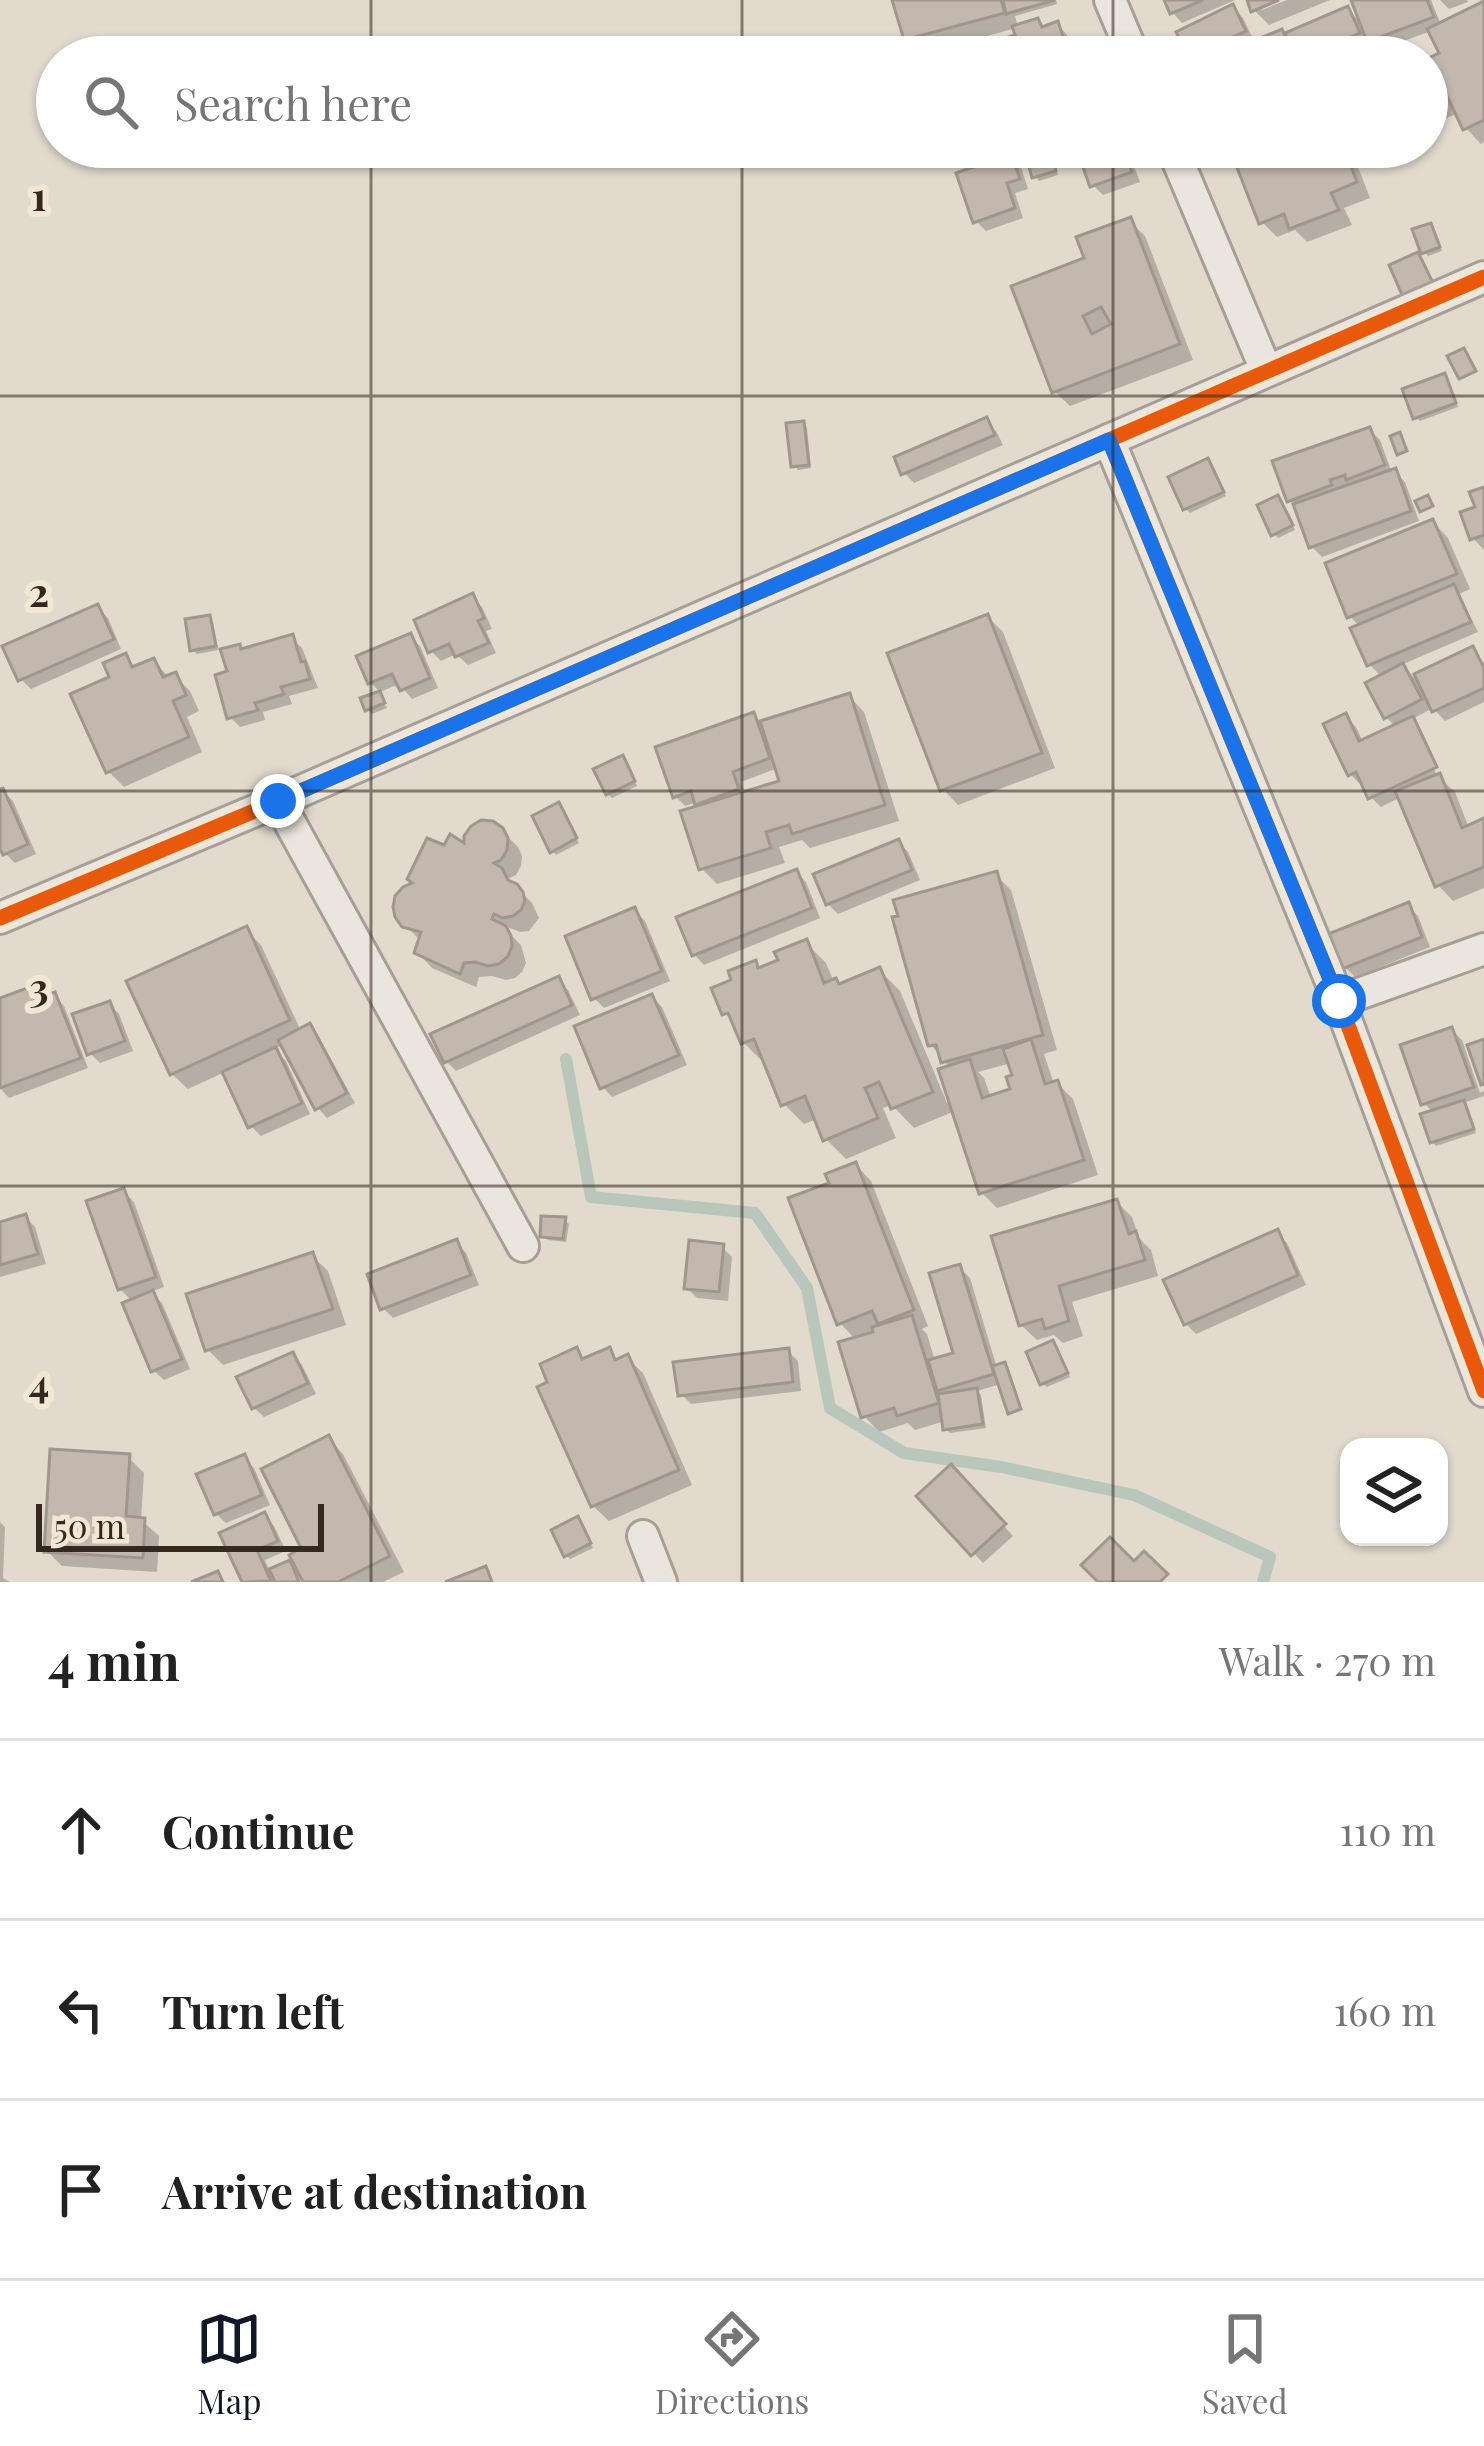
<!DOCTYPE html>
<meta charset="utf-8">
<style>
:root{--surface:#fff;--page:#f2f2f2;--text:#222;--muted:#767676;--line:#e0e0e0;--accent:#111827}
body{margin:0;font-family:"Playfair Display",serif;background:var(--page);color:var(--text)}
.controls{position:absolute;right:36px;bottom:36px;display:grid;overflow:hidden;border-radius:24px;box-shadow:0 3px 9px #0004}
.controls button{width:108px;height:108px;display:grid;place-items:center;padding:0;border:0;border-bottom:3px solid var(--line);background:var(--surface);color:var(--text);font:60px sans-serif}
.scale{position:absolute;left:36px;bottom:30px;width:288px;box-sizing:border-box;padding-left:12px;border:6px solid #34281f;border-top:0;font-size:33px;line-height:42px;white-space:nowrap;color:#34281f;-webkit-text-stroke:9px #f1e7d4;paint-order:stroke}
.stop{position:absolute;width:36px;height:36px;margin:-27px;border:9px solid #1a73e8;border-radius:50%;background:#fff}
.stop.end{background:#1a73e8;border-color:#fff;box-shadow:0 3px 12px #0008}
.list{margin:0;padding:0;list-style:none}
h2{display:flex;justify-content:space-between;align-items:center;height:156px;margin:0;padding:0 48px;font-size:51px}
h2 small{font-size:39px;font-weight:400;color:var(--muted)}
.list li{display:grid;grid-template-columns:78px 1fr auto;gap:36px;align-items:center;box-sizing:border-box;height:180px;padding:0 48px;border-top:3px solid var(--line)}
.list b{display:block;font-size:45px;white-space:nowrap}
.list em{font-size:39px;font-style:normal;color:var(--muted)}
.icon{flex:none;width:66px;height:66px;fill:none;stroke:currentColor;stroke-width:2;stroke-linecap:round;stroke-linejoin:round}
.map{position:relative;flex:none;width:1484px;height:1582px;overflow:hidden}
.search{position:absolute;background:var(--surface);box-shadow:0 3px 9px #0004;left:36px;right:36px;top:36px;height:132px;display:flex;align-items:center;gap:30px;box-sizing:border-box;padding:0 42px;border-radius:66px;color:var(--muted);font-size:45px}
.sheet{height:696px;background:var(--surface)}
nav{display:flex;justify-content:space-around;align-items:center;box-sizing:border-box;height:168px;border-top:3px solid var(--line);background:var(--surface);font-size:33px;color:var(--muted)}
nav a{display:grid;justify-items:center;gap:6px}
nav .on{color:var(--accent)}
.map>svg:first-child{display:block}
.shadow{fill:#0003;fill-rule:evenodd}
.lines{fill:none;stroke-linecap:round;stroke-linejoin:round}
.stream{stroke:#b8c6bc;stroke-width:12}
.building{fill:#c4b8ae;stroke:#a1968d;stroke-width:3;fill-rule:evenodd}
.minor-casing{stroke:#a69f96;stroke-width:36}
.minor{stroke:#eae5de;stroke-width:30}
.cycleway-casing{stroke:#f1e7d4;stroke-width:22}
.cycleway{stroke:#e8590c;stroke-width:15}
.route{stroke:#1a73e8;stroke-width:15}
.grid{fill:none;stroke:#34281f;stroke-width:3;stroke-opacity:0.55}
.grid-label{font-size:39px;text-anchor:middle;font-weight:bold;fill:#34281f;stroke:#f1e7d4;stroke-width:12;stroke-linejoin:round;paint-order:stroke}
</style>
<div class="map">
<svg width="1484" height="1582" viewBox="0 0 1484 1582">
<rect width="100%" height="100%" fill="#e1dacd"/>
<!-- shadow -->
<g class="shadow">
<polygon points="894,0 1056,0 1057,4 1015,16 1018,27 1038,21 1045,29 1058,25 1067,35 1072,50 1066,52 1067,57 966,57 1019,37 1016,28 922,54 906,38"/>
<polygon points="1167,0 1235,0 1182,23 1173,13"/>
<polygon points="1250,0 1271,0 1262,4 1262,10 1287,0 1330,0 1269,25 1254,10"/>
<polygon points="1354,0 1431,0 1441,25 1484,5 1484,142 1481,144 1466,128 1458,113 1438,122 1427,111 1427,63 1443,55 1431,31 1379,50 1371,42 1337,57 1192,56 1180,33 1233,8 1243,18 1255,43 1282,32 1286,36 1348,10 1364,26"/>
<polygon points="1440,0 1467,0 1468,2 1449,9"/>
<polygon points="952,147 983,147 983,152 957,154"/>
<polygon points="1101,147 1127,147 1140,182 1103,195 1093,185"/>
<polygon points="1232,147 1357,147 1351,149 1370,198 1344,208 1352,225 1307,242 1295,230 1277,237 1262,222"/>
<polygon points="1049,153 1053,157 1058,175 1039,181 1035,176"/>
<polygon points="1011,158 1021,167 1028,189 1015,193 1023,218 986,231 976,221"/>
<polygon points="1130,221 1145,236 1193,360 1070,406 1054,391 1088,260"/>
<polygon points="1430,227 1442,251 1428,256 1424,252"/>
<polygon points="1444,377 1458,407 1420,421 1416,417"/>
<polygon points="986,421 996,431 1003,445 914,483 904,473"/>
<polygon points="803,424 807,428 811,468 798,470 794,465"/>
<polygon points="1370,430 1380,440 1392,473 1395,472 1405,482 1419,521 1322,557 1312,547 1297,507 1290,500"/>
<polygon points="1208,462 1226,496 1190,513 1186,509"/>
<polygon points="1484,490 1484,550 1473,538"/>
<polygon points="1282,502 1295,530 1278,538 1274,534"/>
<polygon points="1433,522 1448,538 1470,589 1459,594 1478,632 1401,665 1414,677 1473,650 1484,663 1484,702 1445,721 1433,708 1412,719 1420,727 1415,727 1440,782 1443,781 1455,792 1469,828 1484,822 1484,888 1453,901 1438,885 1401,797 1381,807 1371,797 1364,782 1360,784 1350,774 1346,717 1356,727 1363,742 1396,727 1386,717 1382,677 1369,664 1360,627 1350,616"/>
<polygon points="472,597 482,607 492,629 486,631 496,653 468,665 456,654 441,661 431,651"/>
<polygon points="98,608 108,618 121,649 31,689 21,679"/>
<polygon points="988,617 1003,632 1055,768 958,805 943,789"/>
<polygon points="209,618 213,622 218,650 197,654 193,650"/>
<polygon points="410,636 420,646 438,688 412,699 399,684 380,692 370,682"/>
<polygon points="292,638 302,648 318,688 289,696 292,704 263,712 265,720 240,727 230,717 230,673 243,652"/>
<polygon points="125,657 137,668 153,661 170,678 175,676 190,691 199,711 187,717 202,752 124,787 108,771 113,678"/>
<polygon points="379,694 387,708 372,714 368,710"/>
<path d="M849,696L864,712L899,821L810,848L802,840L779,847L785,863L717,884L701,868L702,808L697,802L685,806L675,796L753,716L762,724ZM778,768L783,783L746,794L741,782Z"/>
<polygon points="627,763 637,786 612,798 608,794"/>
<polygon points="3,791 13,801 36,854 15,863 5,853 0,853 0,793"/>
<polygon points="563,810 579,843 556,855 552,851"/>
<polygon points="501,830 518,847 522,856 521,866 516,875 508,879 532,903 539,918 529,931 520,932 500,924 521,945 526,963 522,972 515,978 506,980 492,976 479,977 476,987 432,968 417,952 421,941 405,925 416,884 446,849 467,849"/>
<polygon points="898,842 908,852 920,880 838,914 828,904"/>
<polygon points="796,872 806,882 820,918 704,965 695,955"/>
<path d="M996,875L1011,890L1057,1050L1044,1054L1054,1084L1057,1083L1073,1099L1098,1175L997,1208L981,1192L955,1111L914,1128L892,1105L883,1108L896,1138L846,1159L826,1139L817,1119L804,1124L784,1104L764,1063L744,1043L736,1024L725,1013L735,981L755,964L761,970L782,962L806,943L826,963L834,982L841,987L880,971L900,991L947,1103L952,1101L950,1068L931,1045ZM1011,1063L1015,1077L1014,1091L991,1098L984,1078L978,1072Z"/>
<polygon points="1408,906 1418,916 1430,947 1355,977 1345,967"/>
<polygon points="635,911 645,921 670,981 604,1008 594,998"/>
<polygon points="246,930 261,945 301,1031 309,1027 319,1037 355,1103 327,1118 318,1108 284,1044 274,1049 286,1061 310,1114 261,1136 251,1126 225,1072 188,1089 172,1074"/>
<polygon points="558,980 568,990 580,1015 456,1071 446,1061"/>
<polygon points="29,990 40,1001 55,996 64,1006 88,1068 9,1098 0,1088 0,1001"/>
<polygon points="652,997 662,1007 687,1065 612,1097 603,1087"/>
<polygon points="109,1004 119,1014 133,1051 100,1063 90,1053"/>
<polygon points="1452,1030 1462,1040 1480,1093 1484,1091 1484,1096 1463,1103 1468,1108 1476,1133 1436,1146 1432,1142 1434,1113 1424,1103"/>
<polygon points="856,1165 871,1181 928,1326 922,1329 927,1334 935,1361 957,1355 960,1268 970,1278 997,1368 1005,1365 1009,1369 1021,1406 1010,1410 1001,1384 977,1391 981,1395 986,1428 950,1433 946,1429 945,1421 915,1430 908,1423 879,1432 864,1416 856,1340 840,1323 833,1185"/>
<polygon points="124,1192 134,1202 164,1287 150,1292 162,1303 190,1369 164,1380 154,1371 133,1302 120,1289"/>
<polygon points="1117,1202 1132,1217 1139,1238 1151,1250 1158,1276 1072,1302 1083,1336 1063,1343 1054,1335 1037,1340 1021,1325"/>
<polygon points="25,1217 35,1227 46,1264 0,1277 0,1225"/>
<polygon points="564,1220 569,1224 566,1242 548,1240 543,1236"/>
<polygon points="1277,1233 1287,1243 1306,1285 1196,1334 1186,1324"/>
<polygon points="456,1243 466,1253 479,1285 393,1318 383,1308"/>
<polygon points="722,1247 732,1257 728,1301 697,1298 687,1288"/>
<polygon points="312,1256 328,1271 346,1325 223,1365 207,1349"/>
<polygon points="1056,1348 1070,1377 1047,1387 1042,1383"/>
<polygon points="576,1351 586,1361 609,1351 620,1362 627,1358 643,1373 692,1485 609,1521 593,1506 551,1383"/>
<polygon points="788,1351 798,1361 801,1391 691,1404 681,1394"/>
<polygon points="292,1355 302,1365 316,1394 264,1417 254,1408"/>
<polygon points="328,1438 343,1454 404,1572 383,1582 306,1582 305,1549"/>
<polygon points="128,1457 144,1473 141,1520 159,1536 157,1572 62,1566 47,1551"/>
<polygon points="244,1458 254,1468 270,1505 226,1523 216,1514"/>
<polygon points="951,1468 1013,1536 983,1563 920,1496"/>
<polygon points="264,1516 274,1526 286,1551 265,1560 270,1572 289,1564 299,1582 245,1582 223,1534"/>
<polygon points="0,1522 5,1527 3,1578 10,1582 0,1582"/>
<polygon points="582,1524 593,1548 570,1559 566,1555"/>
</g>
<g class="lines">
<!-- stream -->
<polyline class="stream" points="566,1059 591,1197 755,1213 807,1288 830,1408 904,1453 1001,1467 1134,1495 1270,1557 1263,1582"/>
</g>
<!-- building -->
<g class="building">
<polygon points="892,0 1001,0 1005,13 904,40"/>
<polygon points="1003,0 1055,0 1006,14"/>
<polygon points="1164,0 1203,0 1170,14"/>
<polygon points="1247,0 1279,0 1251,12"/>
<polygon points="1351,0 1427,0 1434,17 1367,42"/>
<polygon points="1484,1 1484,120 1463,130 1447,96 1427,105 1427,59 1439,53 1427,29"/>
<polygon points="1233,4 1246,31 1188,57 1176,32"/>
<polygon points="1348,6 1360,33 1305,57 1296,57 1285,33"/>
<polygon points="1038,18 1042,27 1058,21 1064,40 1058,42 1063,57 963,57 962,52 1015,35 1012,26"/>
<polygon points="1282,29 1295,57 1216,57"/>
<polygon points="1098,147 1123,147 1132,172 1090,187 1079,156"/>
<polygon points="1229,147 1343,147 1357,182 1331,193 1339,210 1289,229 1284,214 1259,224"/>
<polygon points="1050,149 1056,171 1032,178 1026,156"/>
<polygon points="1011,154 1020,179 1007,183 1015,208 973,223 956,173"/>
<path d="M1131,217L1180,344L1052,393L1011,286L1084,258L1076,237ZM1101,307L1111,324L1092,334L1083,316Z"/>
<polygon points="1431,223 1440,247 1421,254 1412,229"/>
<polygon points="1418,252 1433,283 1403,297 1389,265"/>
<polygon points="1464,348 1476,371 1459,379 1447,356"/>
<polygon points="1445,373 1456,403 1413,419 1402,389"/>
<polygon points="987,417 995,435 901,475 894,457"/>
<polygon points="804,421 809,465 791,467 786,423"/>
<polygon points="1370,427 1385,465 1346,480 1345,475 1330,480 1332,485 1287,502 1272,461"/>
<polygon points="1400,432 1407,451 1397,455 1390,436"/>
<polygon points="1208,458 1224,492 1183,510 1168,477"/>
<polygon points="1396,468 1411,511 1309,548 1293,504"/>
<polygon points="1484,487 1484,535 1470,540 1460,512 1475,507 1469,492"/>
<polygon points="1278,495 1293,525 1271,536 1257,505"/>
<polygon points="1428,495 1433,506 1420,512 1415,501"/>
<polygon points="1433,519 1457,574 1347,618 1325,563"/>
<polygon points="1454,584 1471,622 1367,666 1350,628"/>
<polygon points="473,593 484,618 478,621 489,643 455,657 449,644 428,653 414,620"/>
<polygon points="98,604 114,639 18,681 2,646"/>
<polygon points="988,614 1042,753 940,791 887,653"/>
<polygon points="210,615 216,646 190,651 185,619"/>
<polygon points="411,633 430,678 400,691 392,674 368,684 356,656"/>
<polygon points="293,634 301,662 305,661 310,679 281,687 284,694 255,703 258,710 227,719 215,675 227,671 220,649 240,644 241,649"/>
<polygon points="1473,646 1484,668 1484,688 1432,712 1414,674"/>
<polygon points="126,653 132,667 154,658 163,677 176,672 186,695 173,701 189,737 106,773 70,694 109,677 103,663"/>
<polygon points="1403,663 1422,699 1384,719 1365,683"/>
<polygon points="380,691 385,703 365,711 360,698"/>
<polygon points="850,693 885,805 792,834 789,825 766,832 771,848 699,870 680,811 779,781 760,721"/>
<polygon points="754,712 770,758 733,772 739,789 695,805 691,791 673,798 655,747"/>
<polygon points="1346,713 1359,741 1413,716 1437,767 1368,799 1356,772 1348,776 1323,724"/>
<polygon points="623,755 635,781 606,795 593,769"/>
<polygon points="1440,773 1462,828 1484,818 1484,867 1435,887 1395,791"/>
<polygon points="3,788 28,844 3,855 0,849 0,789"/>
<polygon points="559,802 577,838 550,853 532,816"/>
<polygon points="481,820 493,821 503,828 508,838 507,850 501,860 494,863 502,868 508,880 517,884 523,892 525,901 521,910 513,916 503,918 494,914 492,919 506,926 511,936 512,946 508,956 499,964 488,966 475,962 464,963 460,974 414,953 421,932 402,927 395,917 393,907 395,896 403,887 412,883 407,879 427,838 444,845 450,834 464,843 464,836 471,826"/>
<polygon points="899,839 912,870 826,905 813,874"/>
<polygon points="797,869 812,908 692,956 676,917"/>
<polygon points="997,871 1043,1035 941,1063 936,1045 928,1046 892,917 898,916 893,900"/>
<polygon points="1409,902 1422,937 1342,969 1328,934"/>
<polygon points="635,907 662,971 591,1000 565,936"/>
<polygon points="247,926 290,1020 170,1075 126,981"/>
<polygon points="807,939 824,983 836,978 839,984 880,967 933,1092 891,1109 879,1082 865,1088 878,1118 823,1141 805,1096 781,1106 754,1039 741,1044 728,1013 722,1015 711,988 731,980 728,971 756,960 758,968 778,960 774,952"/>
<polygon points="559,976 572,1005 444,1063 430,1034"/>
<polygon points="30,987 35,1000 55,992 81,1058 0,1088 0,998"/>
<polygon points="652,994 679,1055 600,1089 574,1026"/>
<polygon points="110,1001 125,1041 87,1055 72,1014"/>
<polygon points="310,1023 347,1093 315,1110 278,1040"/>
<polygon points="1452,1027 1474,1087 1421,1105 1400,1045"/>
<polygon points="1031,1039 1045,1084 1058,1080 1084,1160 979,1194 938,1069 970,1059 982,1098 1010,1089 1006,1077 1012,1075 1003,1049"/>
<polygon points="1484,1039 1484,1084 1481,1085 1467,1045"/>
<polygon points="276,1047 302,1103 248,1128 222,1072"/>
<polygon points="1464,1100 1474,1129 1430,1143 1420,1114"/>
<polygon points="856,1162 914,1310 878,1324 872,1311 837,1325 788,1198 829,1183 825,1174"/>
<polygon points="124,1188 156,1277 118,1290 86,1201"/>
<polygon points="1117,1199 1129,1234 1136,1231 1145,1260 1059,1286 1069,1321 1045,1329 1042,1319 1019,1326 991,1236"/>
<polygon points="26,1214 38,1254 0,1265 0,1222"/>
<polygon points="541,1216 566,1217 563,1239 540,1237"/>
<polygon points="1278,1229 1298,1275 1184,1325 1163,1280"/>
<polygon points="457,1239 471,1275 380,1310 367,1274"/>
<polygon points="689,1240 724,1244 719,1292 684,1289"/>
<polygon points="313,1252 333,1309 205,1351 186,1294"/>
<polygon points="960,1264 994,1374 937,1391 928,1360 953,1353 929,1273"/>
<polygon points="153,1290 182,1359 151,1372 122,1303"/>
<polygon points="912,1315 939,1403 897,1416 894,1408 861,1418 838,1342 873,1332 872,1327"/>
<polygon points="1053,1340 1068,1373 1040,1385 1026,1352"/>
<polygon points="577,1347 582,1359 610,1347 615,1360 628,1354 679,1470 591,1507 537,1387 547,1382 540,1364"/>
<polygon points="789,1348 793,1382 678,1396 673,1362"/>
<polygon points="293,1352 308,1383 252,1409 236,1377"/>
<polygon points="1005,1362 1021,1409 1008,1414 992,1366"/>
<polygon points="977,1388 983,1424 943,1430 938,1394"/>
<polygon points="329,1435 390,1556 338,1582 303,1582 289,1555 301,1548 261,1469"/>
<polygon points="50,1449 130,1454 126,1516 145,1518 143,1558 44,1552"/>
<polygon points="245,1454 262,1495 214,1515 196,1474"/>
<polygon points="951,1464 1006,1524 971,1556 916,1496"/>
<polygon points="265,1512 278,1541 257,1550 271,1581 242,1582 219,1533"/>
<polygon points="578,1516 591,1543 564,1557 551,1530"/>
<polygon points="1110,1537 1134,1561 1144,1551 1168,1574 1160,1582 1098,1582 1081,1565"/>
<polygon points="290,1560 299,1582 275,1582 269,1569"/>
<polygon points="486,1566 492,1582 445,1582"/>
<polygon points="218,1571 223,1582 191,1582"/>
</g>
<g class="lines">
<!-- minor casing -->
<g class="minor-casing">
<g id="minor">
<polyline points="1110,0 1134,57"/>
<polyline points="1172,147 1266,370"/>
<polyline points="1109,440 1339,1001 1484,1391"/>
<polyline points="278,801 523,1246"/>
<polyline points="0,918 278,801 1484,277"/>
<polyline points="1339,1001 1484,949"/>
<polyline points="643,1536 661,1582"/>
</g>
</g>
<!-- minor -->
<use href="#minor" class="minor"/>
<!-- cycleway casing -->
<g class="cycleway-casing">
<g id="cycleway">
<polyline points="1109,440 1339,1001 1484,1391"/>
<polyline points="0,918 278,801 1484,277"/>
</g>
</g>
<!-- cycleway -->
<use href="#cycleway" class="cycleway"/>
</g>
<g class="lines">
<!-- route -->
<polyline class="route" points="278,801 1109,440 1339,1001"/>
</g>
<!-- grid -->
<path class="grid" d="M371,0V57M742,0V57M1113,0V57M371,147V1582M742,147V1582M1113,147V1582M0,396H1484M0,791H1484M0,1186H1484"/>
<g class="grid-label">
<text x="39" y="211">1</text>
<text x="39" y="607">2</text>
<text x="39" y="1002">3</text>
<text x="39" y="1398">4</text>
</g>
</svg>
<div class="controls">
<button><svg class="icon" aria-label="layers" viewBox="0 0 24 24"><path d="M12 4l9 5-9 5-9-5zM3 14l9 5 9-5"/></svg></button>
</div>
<div class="scale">50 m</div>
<div class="stop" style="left:1339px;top:1001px"></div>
<div class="stop end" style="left:278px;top:801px"></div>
<div class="search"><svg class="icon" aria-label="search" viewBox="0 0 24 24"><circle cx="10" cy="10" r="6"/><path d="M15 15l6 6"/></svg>Search here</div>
</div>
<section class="sheet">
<h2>4 min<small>Walk · 270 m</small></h2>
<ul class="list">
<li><svg class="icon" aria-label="ahead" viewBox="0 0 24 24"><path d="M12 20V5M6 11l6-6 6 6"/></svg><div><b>Continue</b></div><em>110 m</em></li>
<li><svg class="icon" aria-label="left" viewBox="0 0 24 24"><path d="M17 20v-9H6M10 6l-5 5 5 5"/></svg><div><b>Turn left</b></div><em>160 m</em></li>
<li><svg class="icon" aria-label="arrive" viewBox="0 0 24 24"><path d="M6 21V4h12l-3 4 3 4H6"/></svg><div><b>Arrive at destination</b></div></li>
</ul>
</section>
<nav>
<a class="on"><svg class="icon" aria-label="map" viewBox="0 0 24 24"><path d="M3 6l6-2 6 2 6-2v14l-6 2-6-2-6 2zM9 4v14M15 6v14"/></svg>Map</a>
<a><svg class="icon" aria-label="directions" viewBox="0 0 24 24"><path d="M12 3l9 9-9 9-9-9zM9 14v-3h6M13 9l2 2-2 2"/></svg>Directions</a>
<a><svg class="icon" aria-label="saved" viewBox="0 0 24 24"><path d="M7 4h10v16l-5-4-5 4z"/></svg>Saved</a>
</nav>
